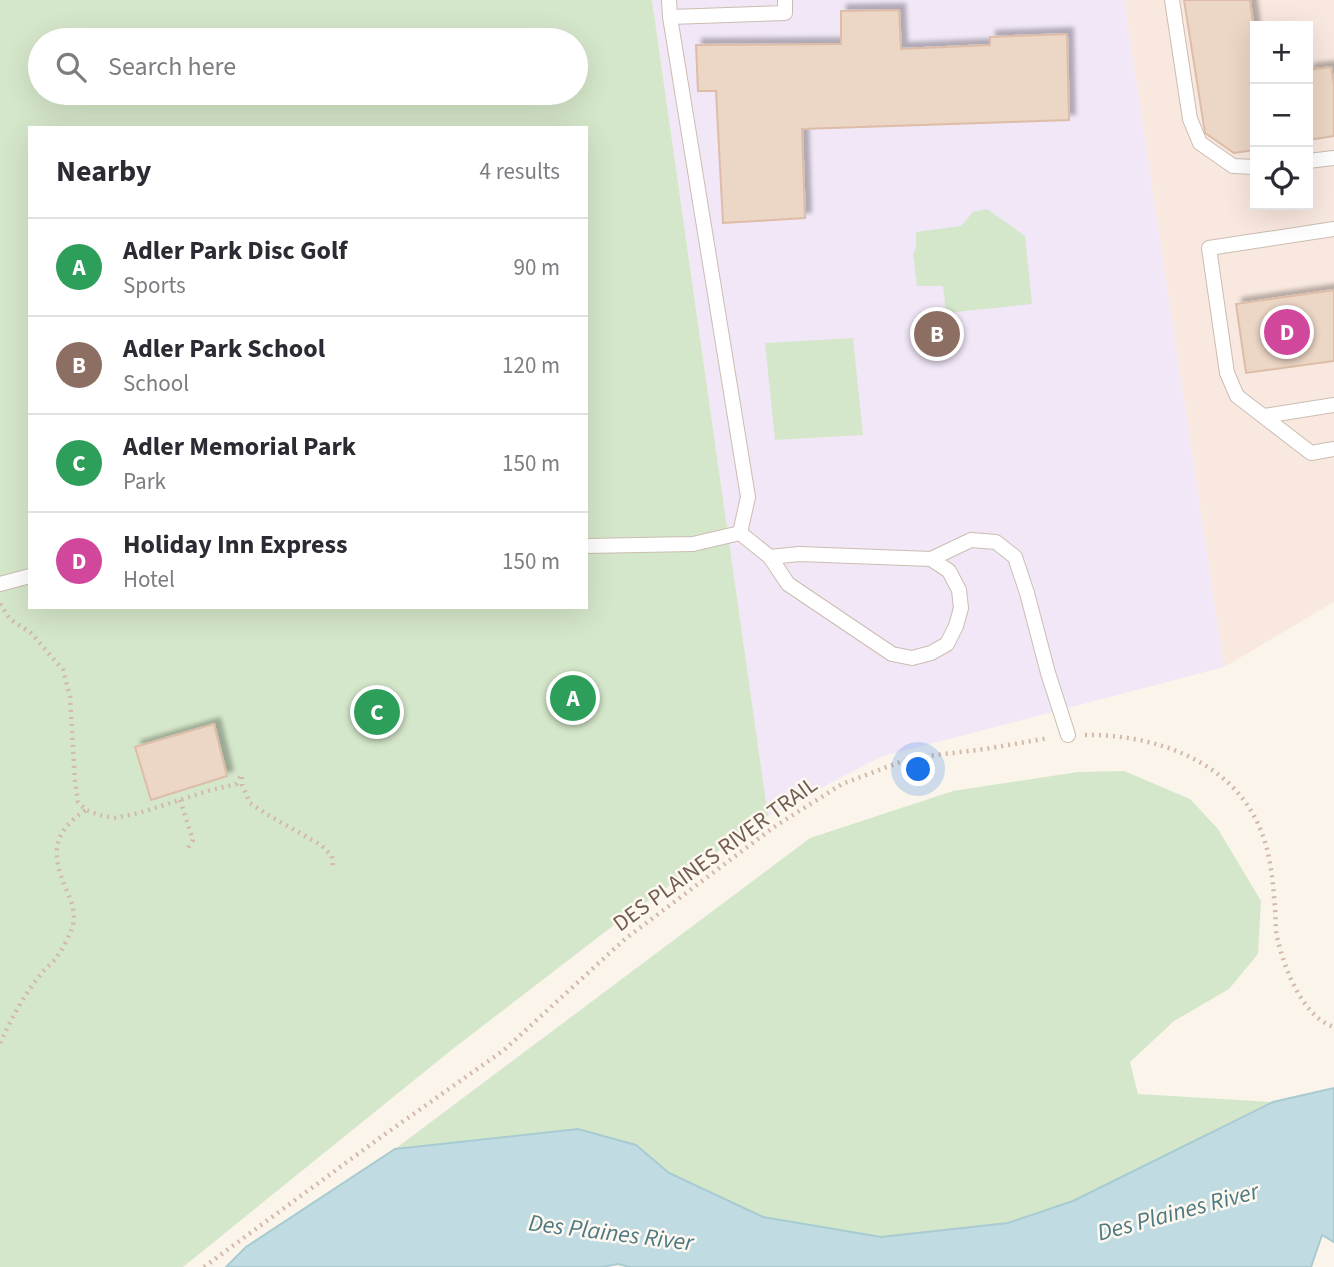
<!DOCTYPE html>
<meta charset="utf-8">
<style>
:root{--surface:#fff;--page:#f7f7f7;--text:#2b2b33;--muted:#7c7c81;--line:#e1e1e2;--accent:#d93025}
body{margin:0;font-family:"Source Sans 3",sans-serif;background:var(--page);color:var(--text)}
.controls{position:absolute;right:21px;top:21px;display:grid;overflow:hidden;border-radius:0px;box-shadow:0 7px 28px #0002}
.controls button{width:63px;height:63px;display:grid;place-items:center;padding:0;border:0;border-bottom:2px solid var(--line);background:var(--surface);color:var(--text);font:35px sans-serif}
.you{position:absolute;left:919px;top:770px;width:24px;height:24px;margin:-18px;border:5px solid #fff;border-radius:50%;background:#1a73e8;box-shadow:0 0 0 10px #1a73e833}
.badge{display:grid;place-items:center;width:46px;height:46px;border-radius:50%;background:var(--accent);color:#fff;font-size:23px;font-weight:700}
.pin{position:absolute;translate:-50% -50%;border:4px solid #fff;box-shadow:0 2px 7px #0006}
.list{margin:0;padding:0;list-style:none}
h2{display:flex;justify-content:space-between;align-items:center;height:91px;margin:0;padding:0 28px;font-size:30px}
h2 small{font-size:23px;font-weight:400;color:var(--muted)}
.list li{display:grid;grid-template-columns:46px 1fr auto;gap:21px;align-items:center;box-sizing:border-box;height:98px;padding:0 28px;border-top:2px solid var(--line)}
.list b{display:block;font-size:26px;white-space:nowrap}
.list p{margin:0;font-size:23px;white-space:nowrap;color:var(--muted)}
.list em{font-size:23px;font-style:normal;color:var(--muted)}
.icon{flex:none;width:38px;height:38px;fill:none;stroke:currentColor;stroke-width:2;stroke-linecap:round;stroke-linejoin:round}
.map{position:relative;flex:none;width:1334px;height:1267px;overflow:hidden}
.search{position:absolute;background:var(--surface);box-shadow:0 7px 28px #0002;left:28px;top:28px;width:560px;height:77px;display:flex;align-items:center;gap:18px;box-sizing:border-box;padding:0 24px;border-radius:38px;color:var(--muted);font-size:26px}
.panel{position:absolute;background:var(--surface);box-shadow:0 7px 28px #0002;left:28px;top:126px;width:560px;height:483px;border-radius:0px}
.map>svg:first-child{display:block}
.commercial{fill:#f9e8df;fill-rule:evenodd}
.education{fill:#f1e7f7}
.green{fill:#d5e7ca;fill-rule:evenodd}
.water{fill:#c0dce2;stroke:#a8cbd2;stroke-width:2}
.building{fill:#ecd6c5;stroke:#ddbda7;stroke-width:2;filter:url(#shadow)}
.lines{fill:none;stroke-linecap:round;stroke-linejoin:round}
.lane-casing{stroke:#cbbdb1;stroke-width:16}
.path{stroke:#d2b9a8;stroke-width:4.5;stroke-dasharray:2 5;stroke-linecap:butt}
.lane{stroke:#fff;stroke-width:14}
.labels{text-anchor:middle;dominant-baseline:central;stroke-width:5;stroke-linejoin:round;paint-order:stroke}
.street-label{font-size:23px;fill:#725d50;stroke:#fdf8f0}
.water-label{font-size:24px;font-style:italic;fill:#4c7983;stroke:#fdf8f0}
</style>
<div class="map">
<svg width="1334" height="1267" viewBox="0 0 1334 1267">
<defs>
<filter id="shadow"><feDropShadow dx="6" dy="-6" stdDeviation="2" flood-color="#0004"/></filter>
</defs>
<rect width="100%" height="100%" fill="#faf4ea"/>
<!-- commercial -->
<path class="commercial" d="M1124,0H1334V602L1224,667ZM1255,26H1308V205H1255Z"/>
<!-- education -->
<polygon class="education" points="652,0 1124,0 1224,667 880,757 768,816"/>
<!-- green -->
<g class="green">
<path d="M0,0H652L768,816L614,925L454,1048L183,1267H0ZM40,40H576V93H40ZM30,128H586V607H30Z"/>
<polygon points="987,209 1025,236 1032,304 946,313 943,286 917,286 913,254 916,248 916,232 961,226 973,212"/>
<polygon points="853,338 863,435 775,440 765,343"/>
<polygon points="1124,771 1190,799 1218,829 1261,901 1258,954 1229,989 1174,1021 1130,1062 1138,1094 1273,1102 1073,1201 1008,1223 881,1237 763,1217 668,1173 636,1145 395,1149 810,838 953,791 1078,772"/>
</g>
<!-- water -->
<polygon class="water" points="1334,1088 1334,1242 1322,1235 1311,1267 630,1267 618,1264 602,1267 226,1267 246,1247 395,1149 578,1129 636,1145 669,1173 763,1217 881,1237 1008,1223 1073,1201 1273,1102"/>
<!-- building -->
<g class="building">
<polygon points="1184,0 1250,0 1255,37 1255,150 1234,153 1205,133"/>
<polygon points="899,10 901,49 990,45 990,37 1067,34 1069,120 802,129 805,218 723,223 716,91 698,91 696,45 841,44 841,11"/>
<polygon points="1331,67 1334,84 1334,136 1308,140 1308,70"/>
<polygon points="1334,290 1334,361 1246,373 1236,304"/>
<polygon points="214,724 227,776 151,800 135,747"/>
</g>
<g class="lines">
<!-- lane casing -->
<g class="lane-casing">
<g id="lane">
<polyline points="1172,0 1190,119 1200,143 1233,166 1255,167"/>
<polyline points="670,17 785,13 785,0"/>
<polyline points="1308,161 1334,158"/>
<polyline points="1334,229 1209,248 1227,373 1237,396 1311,453 1334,449"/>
<polyline points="1264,416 1334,405"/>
<polyline points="740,533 770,557 788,584 892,654 912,658 931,653 947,644 956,626 961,608 959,590 949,571 931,559 799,554 770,557"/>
<polyline points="586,546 693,544 740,533 748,497 670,17 669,0"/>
<polyline points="931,559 971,540 996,542 1015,557 1027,593 1048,673 1068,735"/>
<polyline points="0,584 30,576"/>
</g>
</g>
<!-- path -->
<g class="path">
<polyline points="0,604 10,619 31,633 63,670 70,697 75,781 78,802 86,810 99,815 114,818 139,813 211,790 236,784 242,774"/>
<path d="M1085,735C1154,734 1234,761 1261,831C1271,855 1273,883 1275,909C1276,920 1275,931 1278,941C1285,970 1303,1017 1334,1027"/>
<polyline points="242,777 242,785 250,803 268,815 321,845 332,856 333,869"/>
<polyline points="180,800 193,840 187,850"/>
<path d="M0,1043C11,1020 24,994 41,974C45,968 52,964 56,958C61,952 71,933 73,925C76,910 71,901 66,889C51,854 52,832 86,810"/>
<polyline points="204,1267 381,1137 504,1050 625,939 774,827 842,784 911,758 985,749 1049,738"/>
</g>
<!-- lane -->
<use href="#lane" class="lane"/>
</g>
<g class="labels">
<!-- street labels -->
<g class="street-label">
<text transform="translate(715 854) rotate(-36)">DES PLAINES RIVER TRAIL</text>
</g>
<!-- water labels -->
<g class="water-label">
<text transform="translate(1178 1212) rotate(-15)">Des Plaines River</text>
<text transform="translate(611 1233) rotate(7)">Des Plaines River</text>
</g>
</g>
</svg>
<div class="controls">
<button>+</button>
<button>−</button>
<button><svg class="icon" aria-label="locate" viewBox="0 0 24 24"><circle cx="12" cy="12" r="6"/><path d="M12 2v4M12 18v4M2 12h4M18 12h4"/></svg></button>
</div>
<div class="you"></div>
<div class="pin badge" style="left:573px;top:698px;background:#2e9e5b">A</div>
<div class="pin badge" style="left:937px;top:334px;background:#8d6e63">B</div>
<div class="pin badge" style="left:377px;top:712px;background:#2e9e5b">C</div>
<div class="pin badge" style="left:1287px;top:332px;background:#d1479c">D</div>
<div class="search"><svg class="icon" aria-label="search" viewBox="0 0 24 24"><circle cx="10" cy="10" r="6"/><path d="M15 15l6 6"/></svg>Search here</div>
<section class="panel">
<h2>Nearby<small>4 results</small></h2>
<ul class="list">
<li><span class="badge" style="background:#2e9e5b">A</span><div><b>Adler Park Disc Golf</b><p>Sports</p></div><em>90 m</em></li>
<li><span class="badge" style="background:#8d6e63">B</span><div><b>Adler Park School</b><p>School</p></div><em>120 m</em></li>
<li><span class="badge" style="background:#2e9e5b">C</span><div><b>Adler Memorial Park</b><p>Park</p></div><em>150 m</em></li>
<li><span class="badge" style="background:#d1479c">D</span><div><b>Holiday Inn Express</b><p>Hotel</p></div><em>150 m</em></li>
</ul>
</section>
</div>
